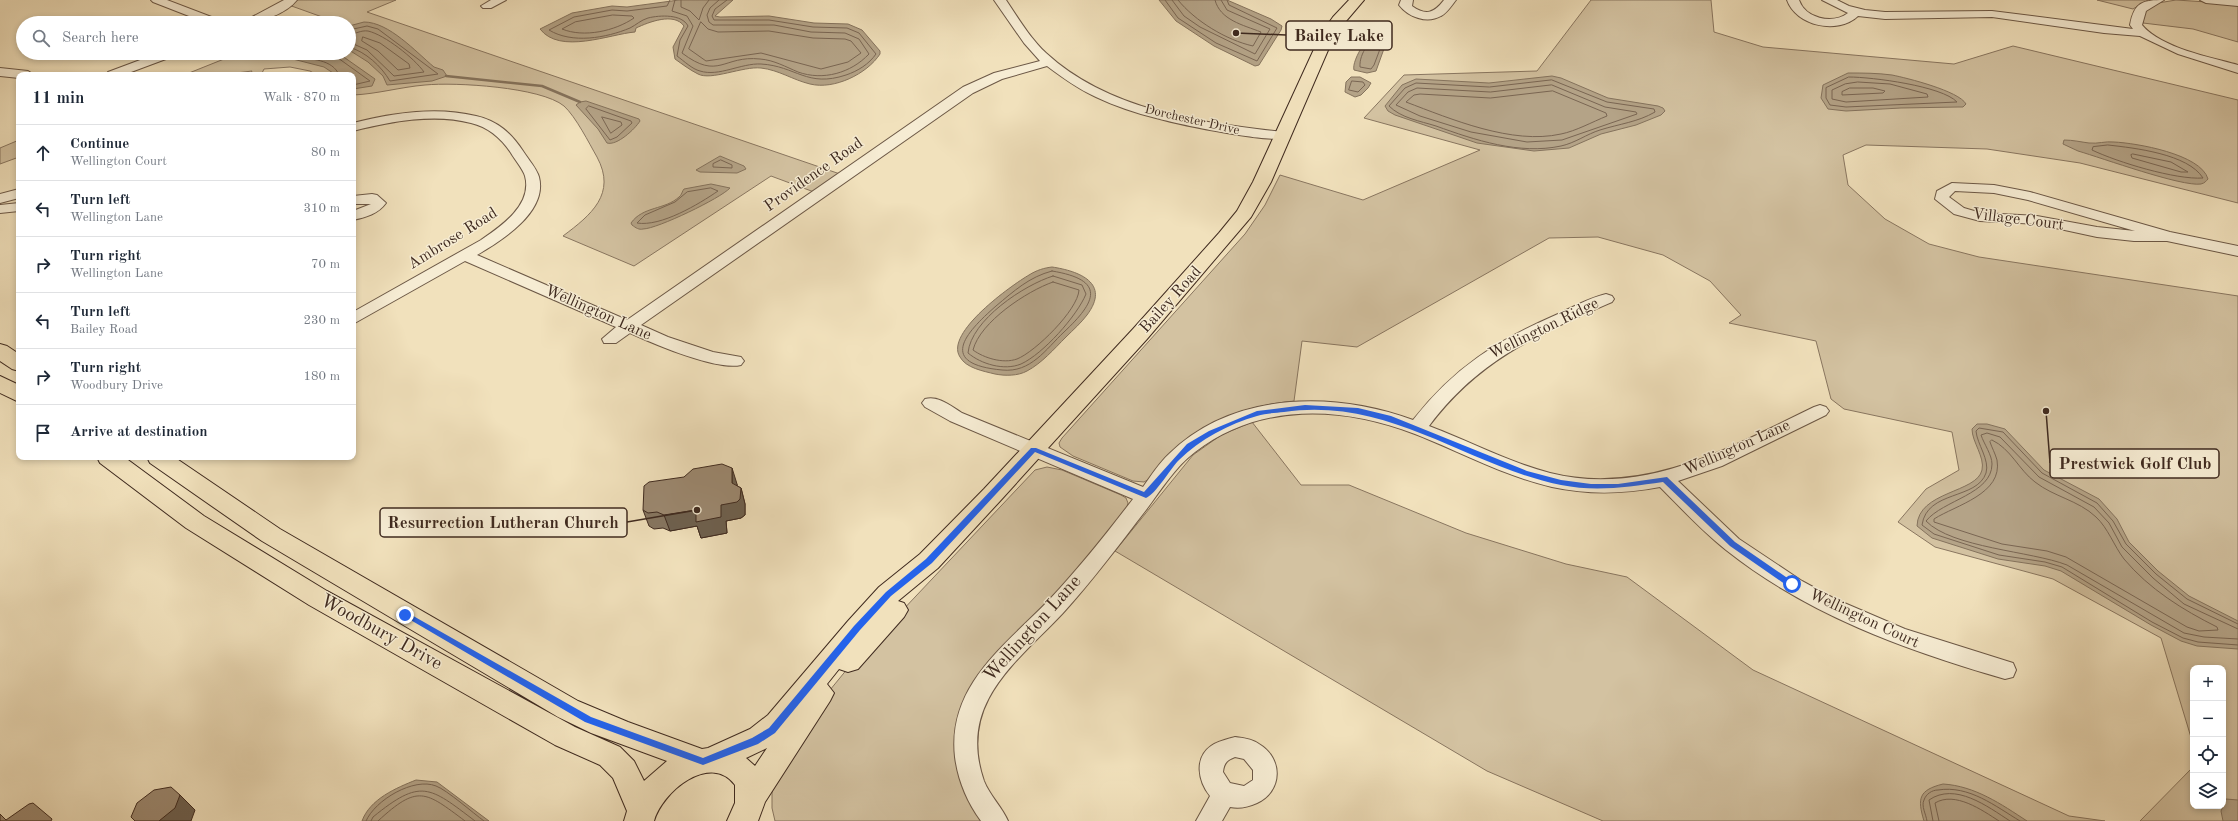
<!DOCTYPE html>
<meta charset="utf-8">
<style>
:root{--surface:#fff;--page:#f2f2f3;--text:#1f2937;--muted:#747a83;--line:#e0e1e3}
body{margin:0;font-family:"Old Standard TT",serif;background:var(--page);color:var(--text)}
.controls{position:absolute;right:12px;bottom:12px;display:grid;overflow:hidden;border-radius:8px;box-shadow:0 2px 6px #0003}
.controls button{width:36px;height:36px;display:grid;place-items:center;padding:0;border:0;border-bottom:1px solid var(--line);background:var(--surface);color:var(--text);font:20px sans-serif}
.stop{position:absolute;width:12px;height:12px;margin:-9px;border:3px solid #2563eb;border-radius:50%;background:#fff}
.stop.end{background:#2563eb;border-color:#fff;box-shadow:0 1px 4px #0008}
.list{margin:0;padding:0;list-style:none}
h2{display:flex;justify-content:space-between;align-items:center;height:52px;margin:0;padding:0 16px;font-size:17px}
h2 small{font-size:13px;font-weight:400;color:var(--muted)}
.list li{display:grid;grid-template-columns:26px 1fr auto;gap:12px;align-items:center;box-sizing:border-box;height:56px;padding:0 16px;border-top:1px solid var(--line)}
.list b{display:block;font-size:15px;white-space:nowrap}
.list p{margin:0;font-size:13px;white-space:nowrap;color:var(--muted)}
.list em{font-size:13px;font-style:normal;color:var(--muted)}
.icon{flex:none;width:22px;height:22px;fill:none;stroke:currentColor;stroke-width:2;stroke-linecap:round;stroke-linejoin:round}
.map{position:relative;flex:none;width:2238px;height:821px;overflow:hidden}
.search{position:absolute;background:var(--surface);box-shadow:0 2px 6px #0003;left:16px;top:16px;width:340px;height:44px;display:flex;align-items:center;gap:10px;box-sizing:border-box;padding:0 14px;border-radius:22px;color:var(--muted);font-size:15px}
.panel{position:absolute;background:var(--surface);box-shadow:0 2px 6px #0003;left:16px;top:72px;width:340px;height:388px;border-radius:8px}
.map>svg:first-child{display:block}
.green{fill:#d3c2a1;stroke:#897660}
.water{fill:#b4a387;stroke:#85735d}
.lines{fill:none;stroke-linecap:round;stroke-linejoin:round}
.shore{stroke:#7a6653;stroke-width:1}
.stream{stroke:#85735d;stroke-width:2.5}
.minor-casing{stroke:#6c5846;stroke-width:2}
.major-casing{stroke:#3f2a1f;stroke-width:2}
.minor{fill:#f6ecd3;fill-rule:evenodd}
.major{fill:#f1e1bc;fill-rule:evenodd}
.wall{fill:#867661;stroke:#3f2a1f}
.shaded-wall{fill:#6d604f;stroke:#3f2a1f}
.building{fill:#9c8971;stroke:#3f2a1f}
.route{fill:#2563eb}
.labels{text-anchor:middle;dominant-baseline:central;stroke-width:3;stroke-linejoin:round;paint-order:stroke}
.far-street-label{font-size:13px;fill:#3f2a1f;stroke:#f6ecd3}
.street-label{font-size:16px;fill:#3f2a1f;stroke:#f6ecd3}
.near-street-label{font-size:19px;fill:#3f2a1f;stroke:#f6ecd3}
.leader{fill:none;stroke:#3f2a1f;stroke-width:1.5}
.callout-dot{fill:#3f2a1f;stroke:#f6ecd3;stroke-width:1.5}
.callout{fill:#f6ecd3;stroke:#3f2a1f;stroke-width:1.5}
.callout-label{font-size:17px;text-anchor:middle;font-weight:bold;fill:#3f2a1f}
</style>
<div class="map">
<svg width="2238" height="821" viewBox="0 0 2238 821">
<rect width="100%" height="100%" fill="#f1e1bc"/>
<filter id="stains"><feTurbulence type="fractalNoise" baseFrequency=".005" numOctaves="4"/><feColorMatrix values="0 0 0 0 .2 0 0 0 0 .09 0 0 0 0 .02 0 0 0 .5 -.17"/></filter>
<radialGradient id="worn" r=".72"><stop offset=".6" stop-color="#630" stop-opacity="0"/><stop offset="1" stop-color="#630" stop-opacity=".3"/></radialGradient>
<!-- green -->
<g class="green">
<path d="M291,0H396L367,12L840,174L814,192L771,176L634,266L563,236C591,215 617,194 597,157C589,143 576,117 564,106C541,87 455,82 425,85C401,87 377,94 353,95V75H317L310,71L290,67L264,69L261,75H250L252,71L221,75H184L239,53H349V23H315L325,18L286,4Z"/>
<path d="M1591,0H1711L1714,32L1763,47L1954,64L2013,46L2238,100V203L2080,163L1987,149L1866,145L1843,155L1848,185L1885,219L1929,244L1979,257L2238,296V821H2140L2193,767V806H2223V668H2193V744L2161,638L2053,579L1935,547L1898,522L1926,489L1959,470L1952,432L1844,409L1831,399L1816,341L1729,323L1741,315L1710,281L1663,255L1598,237L1549,238L1357,347L1302,341L1294,401C1251,405 1208,419 1176,448C1167,457 1154,478 1144,482L1133,481L1073,456L1060,447L1059,443L1062,438L1245,234L1265,205L1280,175L1363,200L1480,150L1364,118L1404,75L1537,71Z"/>
<polygon points="2097,0 2148,0 2133,9"/>
<polygon points="2176,0 2238,4 2238,42 2193,29 2143,23 2145,10 2158,3"/>
<polygon points="19,140 19,157 0,164 0,148"/>
<polygon points="1252,422 1301,485 1349,485 1466,533 1566,564 1627,577 1753,670 2069,816 2105,821 1603,821 1487,771 1115,551 1193,455 1221,435"/>
<polygon points="1047,467 1062,470 1121,495 1126,498 1128,503 1126,510 1063,587 989,660 967,693 982,821 775,821 772,808 772,789 821,701 848,668 1035,470"/>
</g>
<!-- water -->
<g class="water">
<path d="M679,0H733L715,16L720,17L769,16L814,23L848,24L862,30L880,51V54C867,74 834,90 810,84C793,80 779,70 761,68C743,66 711,81 698,74C690,70 682,64 675,59L673,47L684,26C674,12 649,22 636,28L635,32C610,34 560,55 540,29L572,13L612,6L627,7Z"/>
<polygon points="1159,0 1227,0 1271,19 1282,26 1281,30 1259,65 1255,66 1214,46 1176,21"/>
<path d="M364,22C389,22 416,52 434,67L443,70L447,76L432,81L387,85L383,76L368,62L349,50V26Z"/>
<path d="M1382,26L1388,28L1390,32L1376,71L1367,73L1354,70C1351,60 1372,28 1382,26Z"/>
<polygon points="294,53 338,53 375,79 372,86 353,89 353,75 336,75 324,67 285,57"/>
<path d="M1848,73C1863,73 1877,73 1892,75C1907,78 1959,91 1966,104L1963,107H1958L1901,108L1846,111L1828,109L1821,98L1823,85Z"/>
<polygon points="1552,76 1561,78 1608,98 1658,106 1663,108 1665,111 1661,115 1636,125 1601,134 1569,148 1534,151 1477,143 1395,115 1388,111 1385,106 1402,85 1416,79 1489,83"/>
<polygon points="1351,77 1360,77 1371,83 1368,88 1361,95 1355,97 1345,92 1346,82"/>
<path d="M586,101L639,119L640,121C635,129 617,146 607,143L598,129L576,105L580,102Z"/>
<path d="M2064,140C2073,140 2081,142 2089,143C2098,144 2105,141 2114,142C2136,143 2201,154 2208,179C2206,181 2205,183 2201,184C2182,187 2102,158 2078,151L2063,144Z"/>
<polygon points="720,156 744,166 746,169 737,173 700,172 696,170"/>
<path d="M711,184L730,188C721,198 657,229 643,229C639,230 636,228 632,225L631,223C643,206 665,210 679,197C682,195 682,191 684,189Z"/>
<path d="M1052,267C1079,271 1111,283 1087,315C1081,323 1073,330 1066,337C1054,349 1042,363 1027,371C1018,376 1005,376 995,374C983,371 966,368 960,357C944,333 1012,285 1029,275C1037,270 1044,268 1052,267Z"/>
<path d="M1977,424H1987L2005,429L2044,470L2099,499L2117,519L2129,542L2158,571L2189,596L2238,621V649L2197,646L2181,641L2151,625L2061,571L2045,566L1998,559L1932,538L1917,526C1918,491 1977,493 1982,470C1985,457 1972,442 1972,429Z"/>
<path d="M416,780L437,782L489,821H362C370,799 396,788 416,780Z"/>
<path d="M1943,784C1975,786 2001,804 2027,821H1924C1917,798 1919,790 1943,784Z"/>
<polygon points="2226,799 2238,800 2238,821 2223,821 2221,811"/>
</g>
<g class="lines">
<!-- shore -->
<g class="shore">
<path d="M670,0L667,6L627,11L612,10L574,17L549,30C572,44 606,38 630,28C636,25 641,20 648,18C660,15 682,14 688,26L680,40L677,56C684,61 692,69 700,71C719,77 741,63 761,64C796,66 807,88 846,75C858,71 869,64 876,54L859,33L847,28L813,27L769,20H714L712,16L715,9L727,0"/>
<path d="M675,0L672,11L687,16L693,26L682,53C719,81 723,55 760,59C774,60 786,67 798,72C823,81 851,73 869,54L859,39L845,33L811,32L774,25H713L709,22L707,15L710,8L719,0"/>
<polyline points="681,0 681,7 690,11 699,20 703,8 709,0"/>
<polyline points="1165,0 1178,18 1216,43 1257,61 1277,28 1229,5 1227,0"/>
<polyline points="1172,0 1184,16 1200,27 1255,54 1270,29 1227,10 1221,0"/>
<path d="M1178,0C1195,21 1226,40 1253,46L1261,32C1243,25 1220,20 1215,0"/>
<path d="M613,15L632,16L634,18C615,31 584,38 562,29L575,22Z"/>
<polygon points="701,22 708,29 718,32 769,31 813,38 845,39 851,41 861,53 848,62 821,69 761,53 706,61 689,49"/>
<path d="M349,30L367,26L378,29L438,74L390,81C381,66 366,52 349,47"/>
<path d="M1381,31L1386,33L1374,65L1371,69L1360,67C1359,53 1371,39 1381,31Z"/>
<path d="M349,35C355,34 361,30 368,31C385,35 414,58 424,72L394,76L367,50L349,42"/>
<polygon points="363,37 380,43 409,64 410,68 398,70 378,51 362,41"/>
<path d="M293,53L295,57C310,59 333,59 339,75"/>
<polyline points="337,53 338,58 370,81 353,85"/>
<path d="M1849,77C1872,77 1942,86 1957,102L1846,107L1830,105L1826,98V88Z"/>
<path d="M1552,80L1607,102L1654,109L1655,112C1638,122 1619,124 1600,130C1587,134 1575,143 1561,146C1519,155 1475,140 1436,126C1420,121 1401,118 1389,106L1405,88L1416,83L1489,87Z"/>
<polygon points="1352,81 1363,82 1365,85 1358,92 1349,90"/>
<polygon points="1858,82 1890,84 1927,94 1928,97 1846,102 1832,99 1832,90 1845,84"/>
<polygon points="1552,85 1605,107 1636,112 1637,114 1562,140 1527,142 1471,132 1420,116 1396,105 1408,92 1417,88 1490,92"/>
<polygon points="1850,88 1873,88 1885,91 1883,93 1842,95 1842,92"/>
<path d="M1553,91L1606,113L1607,116C1592,122 1576,131 1561,134C1512,145 1451,119 1406,102L1414,95L1420,94L1490,98Z"/>
<polygon points="589,106 631,121 632,123 617,137 610,140 586,109"/>
<polygon points="602,117 621,122 622,125 611,133"/>
<path d="M2108,145C2135,148 2188,154 2203,178C2176,180 2117,162 2092,150L2093,147Z"/>
<polygon points="2133,154 2171,162 2188,172 2181,172 2132,158 2131,155"/>
<polygon points="721,160 732,165 732,168 713,167 713,164"/>
<path d="M711,188L718,191C699,204 661,227 637,223L645,215L675,202L687,192Z"/>
<path d="M1052,271C1107,280 1096,302 1064,332C1046,349 1031,373 1002,370C938,364 964,334 996,306C1014,291 1029,277 1052,271Z"/>
<path d="M1053,276L1082,285L1086,294C1077,316 1043,354 1021,364C1004,371 981,364 968,353C971,320 1024,285 1053,276Z"/>
<path d="M1053,282L1079,290C1078,310 1035,352 1017,359C1003,364 984,358 973,350C980,322 1027,291 1053,282Z"/>
<path d="M1992,440C2011,449 2019,470 2035,482C2054,497 2078,500 2096,517C2108,528 2114,546 2124,559C2149,589 2183,610 2217,627L2218,630L2199,631L2187,627L2066,557L2047,551L2002,544L1934,522V519C1956,505 2003,494 1997,460C1995,453 1992,448 1990,442Z"/>
<path d="M2238,624L2187,599L2156,574L2126,544L2113,521L2097,503L2042,473L2003,432L1979,428L1976,431C1977,444 1990,460 1986,473C1977,500 1927,490 1922,525L1934,534L1999,555L2045,562L2062,567L2152,622L2183,638L2198,642L2238,645"/>
<path d="M2238,629L2184,604L2153,578L2122,547L2109,523L2094,507L2039,477L2000,437L1987,433L1981,435C1984,444 1992,455 1992,464C1992,494 1943,500 1926,521C1952,548 2031,551 2067,565L2184,633L2204,637L2238,639"/>
<path d="M366,821C375,800 414,777 436,786C447,790 473,813 484,821"/>
<path d="M371,821L373,817C421,778 429,786 475,821"/>
<path d="M378,821C418,784 425,791 465,821"/>
<path d="M1927,821C1926,814 1921,806 1924,800C1926,794 1932,790 1938,790C1969,785 1995,806 2020,821"/>
<path d="M1933,821L1929,800C1955,782 1987,806 2010,821"/>
<path d="M1939,821L1935,803C1955,791 1982,810 1999,821"/>
</g>
<!-- stream -->
<polyline class="stream" points="446,76 542,86 580,102"/>
<!-- minor casing -->
<g class="minor-casing">
<g id="minor">
<polygon points="151,0 167,0 222,21 224,23 207,23 153,2"/>
<path d="M284,0H297C285,15 259,23 241,23Z"/>
<polygon points="491,0 506,0 491,8 483,8 481,6"/>
<path d="M994,0H1006C1018,18 1030,38 1046,53C1109,111 1202,123 1283,132L1290,136C1282,147 1174,123 1156,118C1136,113 1115,106 1096,97C1078,89 1063,78 1047,66L1002,79L973,93L641,325L668,337L713,352L741,357L744,361L741,365C717,371 654,344 630,333L616,343H604L602,339L616,327L465,261L353,324V312L481,240C500,227 533,205 525,176C523,169 515,160 511,153C501,138 488,127 471,123C433,113 390,122 353,131V123C392,113 436,106 476,116C498,121 511,133 523,151C528,159 537,169 539,177C548,212 501,241 477,255L627,320L963,87L994,73L1040,61L1024,43Z"/>
<path d="M1401,0H1413L1412,6C1426,16 1434,13 1444,0H1456C1452,5 1447,13 1441,16C1427,24 1408,17 1399,5Z"/>
<path d="M1787,0H1799C1805,18 1832,25 1848,13L1822,0H1837L1849,6L1865,10L1885,12L1992,11L2133,29L2130,25C2134,2 2143,0 2164,0L2146,11L2142,25C2161,48 2210,57 2238,65V73L2178,54L2140,36L2104,33L1992,17L1885,19L1858,16C1838,35 1796,26 1787,0Z"/>
<polygon points="2200,0 2238,0 2238,6 2206,3"/>
<polygon points="159,53 176,53 174,56 123,75 106,75 108,72"/>
<polygon points="0,68 28,71 34,75 19,75 19,78 0,76"/>
<path d="M1952,183L1994,185L2030,192L2170,232L2238,246V256L2167,241H2134L2097,237L2037,224L1980,221L1954,214L1935,199L1937,191ZM1955,191L1994,193L2028,200L2135,231L2097,227L2037,216L1981,213L1964,208L1949,197Z"/>
<polygon points="19,189 19,198 0,203 0,194"/>
<path d="M372,194L377,195L386,203C378,214 366,217 353,220V211L371,204H353V196Z"/>
<polygon points="19,203 19,211 0,213 0,205"/>
<path d="M1606,294L1612,296L1614,299L1612,302C1537,335 1479,359 1429,426C1469,441 1508,462 1550,473C1645,497 1731,447 1814,407L1820,405L1826,407L1829,411L1826,415L1722,466L1678,481L1739,539L1802,581L1835,599L1905,629L2013,663L2016,670L2013,677L2005,679C1905,650 1808,615 1726,550C1702,531 1681,508 1660,487C1623,494 1589,495 1552,487C1504,476 1461,452 1415,434C1342,406 1260,402 1195,452C1175,467 1161,490 1146,510C1119,545 1093,580 1063,613C1016,663 957,703 984,781C990,796 1002,807 1008,821H981C967,802 958,780 955,757C947,685 1006,645 1050,599C1080,567 1107,533 1133,499L950,421L925,407L922,403L925,399C938,395 951,406 962,413L1143,487C1151,476 1159,463 1169,454C1233,391 1334,391 1413,420C1455,367 1496,341 1558,314C1573,307 1589,298 1606,294Z"/>
<path d="M1235,737C1243,738 1252,739 1259,744C1283,758 1283,791 1257,803C1248,807 1240,809 1230,807L1222,821H1196L1210,796C1198,781 1194,758 1211,746C1218,741 1228,739 1235,737ZM1235,757L1244,759L1253,770V780L1244,786L1230,783L1223,772C1224,763 1227,760 1235,757Z"/>
</g>
</g>
<!-- major casing -->
<g class="major-casing">
<g id="major">
<path d="M1349,0H1364L1335,34L1271,182L1251,217L1147,339L1000,501L938,568L898,601L904,603L908,610L904,617L858,669L848,672L839,669L827,684L834,693L830,701L765,802L758,821H727L735,803V785C710,752 662,792 654,821H624L627,811L613,778L600,765L555,745L309,605L186,528L100,463L97,457H124L204,516L327,591L575,727L620,747L634,761L644,781L667,761L591,733L558,717L262,541L150,463L147,457H174L280,529L578,701L628,722L702,749L708,748L750,729L768,715L848,621L879,587L920,554L984,489L1133,329L1219,233L1237,211L1253,182L1321,34L1333,17ZM767,748L755,766L746,758Z"/>
<polygon points="0,344 7,346 19,354 19,371 12,369 0,361"/>
<polygon points="0,376 19,385 19,402 0,393"/>
</g>
</g>
<!-- minor -->
<use href="#minor" class="minor"/>
<!-- major -->
<use href="#major" class="major"/>
</g>
<!-- wall -->
<polygon class="wall" points="737,484 737,486 741,488 745,504 745,515 741,518 726,521 727,533 701,538 697,526 670,531 663,528 654,529 649,526 643,510"/>
<!-- shaded-wall -->
<g class="shaded-wall">
<polygon points="732,468 737,484 737,499 732,483"/>
<polygon points="741,488 745,504 745,515 741,518 726,521 727,533 701,538 697,526 670,531 664,515 721,505"/>
<polygon points="180,795 195,810 191,821 159,821"/>
</g>
<!-- building -->
<g class="building">
<polygon points="722,464 732,468 732,483 741,488 740,499 737,502 721,505 721,517 696,522 696,510 664,515 657,512 648,513 643,510 644,486 649,482 684,477 693,469"/>
<polygon points="171,787 180,795 175,808 159,821 135,821 131,817 137,803 154,790"/>
<polygon points="33,803 52,819 51,821 0,821 0,814 6,820 29,804"/>
</g>
<!-- route -->
<path class="route" d="M1305,405L1358,408L1391,416L1527,471L1561,480L1591,484H1618L1667,477L1735,542L1796,584L1792,587H1789L1730,546L1663,482C1628,487 1596,492 1561,485C1464,465 1390,397 1284,412C1276,413 1266,413 1257,416C1229,424 1200,439 1179,460C1170,469 1156,494 1146,498L1035,452L932,563L891,596L860,630L775,733L758,744L703,765L585,722L402,615L403,613H408L591,717L703,758L752,738L769,728L854,626L886,592L926,559L1031,448H1036L1144,492L1187,444L1209,431L1257,411Z"/>
<g class="labels">
<!-- far-street labels -->
<g class="far-street-label">
<text transform="translate(1192 120) rotate(13)">Dorchester Drive</text>
</g>
<!-- street labels -->
<g class="street-label">
<text transform="translate(814 175) rotate(-35)">Providence Road</text>
<text transform="translate(2018 220) rotate(7)">Village Court</text>
<text transform="translate(453 239) rotate(-32)">Ambrose Road</text>
<text transform="translate(1171 300) rotate(-48)">Bailey Road</text>
<text transform="translate(598 313) rotate(24)">Wellington Lane</text>
<text transform="translate(1544 329) rotate(-26)">Wellington Ridge</text>
<text transform="translate(1737 448) rotate(-24)">Wellington Lane</text>
<text transform="translate(1864 619) rotate(25)">Wellington Court</text>
</g>
<!-- near-street labels -->
<g class="near-street-label">
<text transform="translate(1033 629) rotate(-48)">Wellington Lane</text>
<text transform="translate(381 633) rotate(29)">Woodbury Drive</text>
</g>
</g>
<!-- callouts -->
<path class="leader" d="M1236 33L1286 35M2046 411L2050 463M697 510L627 522"/>
<g class="callout-dot">
<circle cx="1236" cy="33" r="4"/>
<circle cx="2046" cy="411" r="4"/>
<circle cx="697" cy="510" r="4"/>
</g>
<g class="callout">
<rect x="1286" y="21" width="106" height="29" rx="4"/>
<rect x="2050" y="449" width="169" height="29" rx="4"/>
<rect x="380" y="508" width="247" height="29" rx="4"/>
</g>
<g class="callout-label">
<text x="1339" y="41">Bailey Lake</text>
<text x="2135" y="469">Prestwick Golf Club</text>
<text x="503" y="528">Resurrection Lutheran Church</text>
</g>
<rect width="100%" height="100%" filter="url(#stains)"/>
<rect width="100%" height="100%" fill="url(#worn)"/>
</svg>
<div class="controls">
<button>+</button>
<button>−</button>
<button><svg class="icon" aria-label="locate" viewBox="0 0 24 24"><circle cx="12" cy="12" r="6"/><path d="M12 2v4M12 18v4M2 12h4M18 12h4"/></svg></button>
<button><svg class="icon" aria-label="layers" viewBox="0 0 24 24"><path d="M12 4l9 5-9 5-9-5zM3 14l9 5 9-5"/></svg></button>
</div>
<div class="stop" style="left:1792px;top:584px"></div>
<div class="stop end" style="left:405px;top:615px"></div>
<div class="search"><svg class="icon" aria-label="search" viewBox="0 0 24 24"><circle cx="10" cy="10" r="6"/><path d="M15 15l6 6"/></svg>Search here</div>
<section class="panel">
<h2>11 min<small>Walk · 870 m</small></h2>
<ul class="list">
<li><svg class="icon" aria-label="ahead" viewBox="0 0 24 24"><path d="M12 20V5M6 11l6-6 6 6"/></svg><div><b>Continue</b><p>Wellington Court</p></div><em>80 m</em></li>
<li><svg class="icon" aria-label="left" viewBox="0 0 24 24"><path d="M17 20v-9H6M10 6l-5 5 5 5"/></svg><div><b>Turn left</b><p>Wellington Lane</p></div><em>310 m</em></li>
<li><svg class="icon" aria-label="right" viewBox="0 0 24 24"><path d="M7 20v-9h11M14 6l5 5-5 5"/></svg><div><b>Turn right</b><p>Wellington Lane</p></div><em>70 m</em></li>
<li><svg class="icon" aria-label="left" viewBox="0 0 24 24"><path d="M17 20v-9H6M10 6l-5 5 5 5"/></svg><div><b>Turn left</b><p>Bailey Road</p></div><em>230 m</em></li>
<li><svg class="icon" aria-label="right" viewBox="0 0 24 24"><path d="M7 20v-9h11M14 6l5 5-5 5"/></svg><div><b>Turn right</b><p>Woodbury Drive</p></div><em>180 m</em></li>
<li><svg class="icon" aria-label="arrive" viewBox="0 0 24 24"><path d="M6 21V4h12l-3 4 3 4H6"/></svg><div><b>Arrive at destination</b></div></li>
</ul>
</section>
</div>
